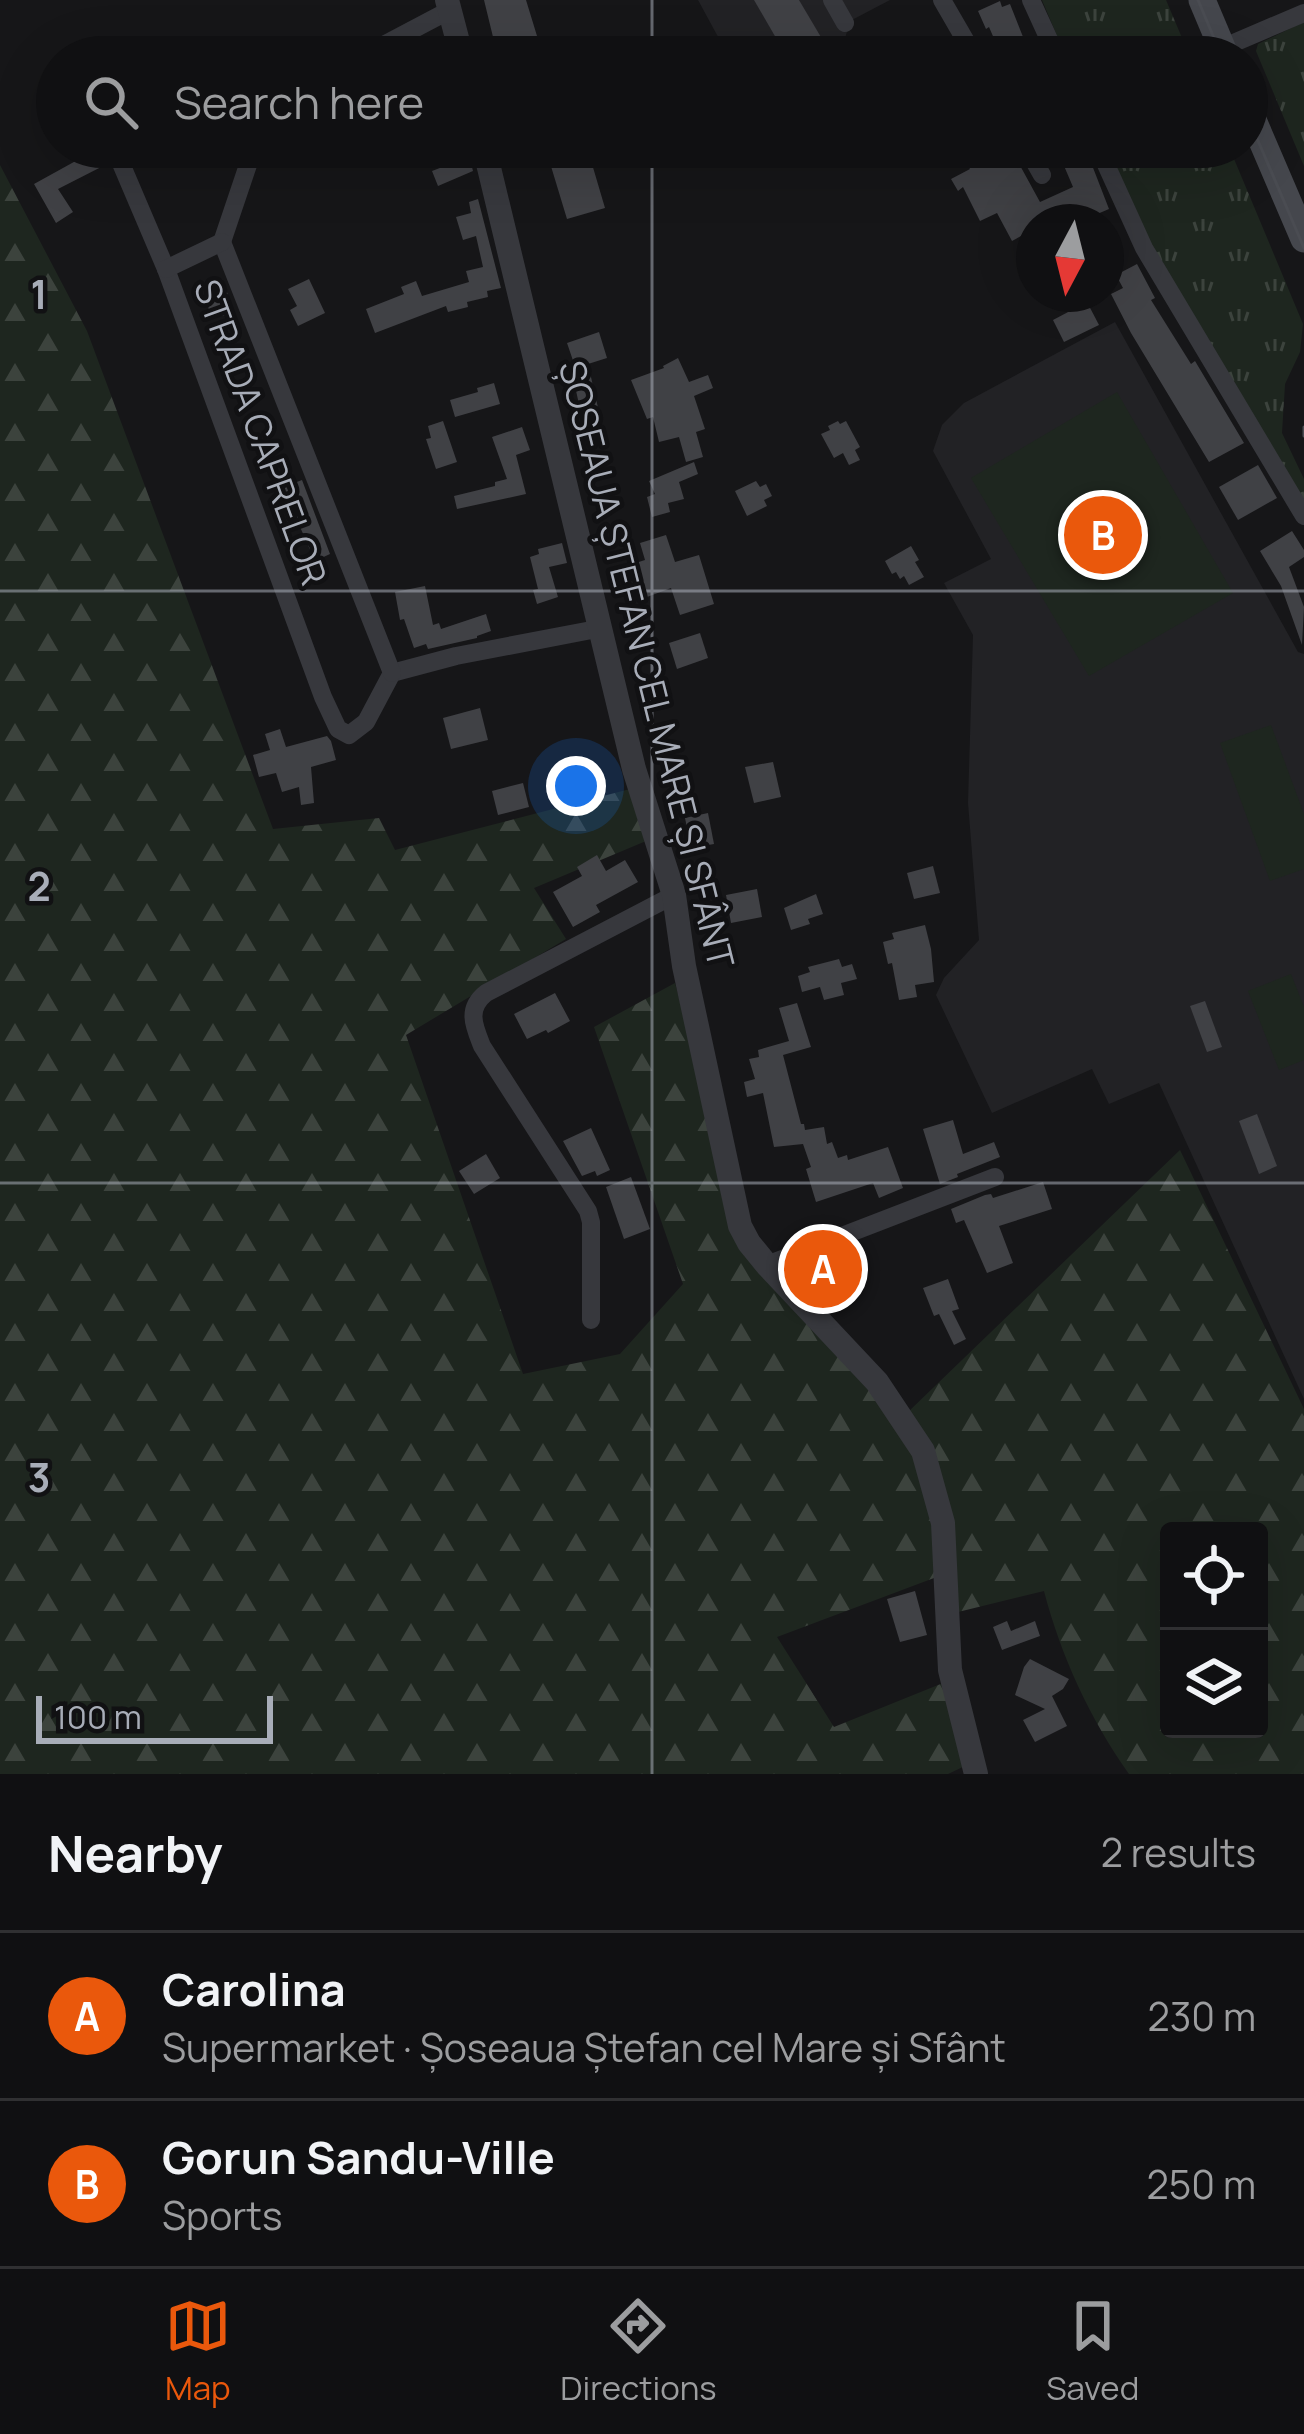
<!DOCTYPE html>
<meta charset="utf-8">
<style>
:root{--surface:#101012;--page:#19191b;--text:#f1f3f6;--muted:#9c9d9f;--line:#303032;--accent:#ea580c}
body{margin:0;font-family:Manrope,sans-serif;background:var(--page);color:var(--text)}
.controls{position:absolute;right:36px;bottom:36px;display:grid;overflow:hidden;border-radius:12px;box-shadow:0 12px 48px #0002}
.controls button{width:108px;height:108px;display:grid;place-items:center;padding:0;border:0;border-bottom:3px solid var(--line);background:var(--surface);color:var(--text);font:60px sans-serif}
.compass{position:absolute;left:1016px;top:204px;width:108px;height:108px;border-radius:50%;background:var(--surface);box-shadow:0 12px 48px #0002;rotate:187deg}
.scale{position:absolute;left:36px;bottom:30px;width:237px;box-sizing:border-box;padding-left:12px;border:6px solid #a8adb8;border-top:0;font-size:33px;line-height:42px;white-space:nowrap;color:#a8adb8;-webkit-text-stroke:9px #111113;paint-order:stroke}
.you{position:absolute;left:576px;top:786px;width:42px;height:42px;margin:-30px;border:9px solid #fff;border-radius:50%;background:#1a73e8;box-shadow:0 0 0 18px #1a73e833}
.badge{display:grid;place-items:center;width:78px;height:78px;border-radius:50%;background:var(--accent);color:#fff;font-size:39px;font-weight:700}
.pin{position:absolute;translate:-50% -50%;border:6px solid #fff;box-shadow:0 3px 12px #0006}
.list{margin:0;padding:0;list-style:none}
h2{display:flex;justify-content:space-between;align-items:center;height:156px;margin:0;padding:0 48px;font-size:51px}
h2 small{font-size:39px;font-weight:400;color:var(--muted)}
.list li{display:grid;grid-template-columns:78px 1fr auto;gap:36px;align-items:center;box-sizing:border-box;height:168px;padding:0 48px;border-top:3px solid var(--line)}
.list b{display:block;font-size:45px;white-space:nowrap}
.list p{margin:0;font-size:39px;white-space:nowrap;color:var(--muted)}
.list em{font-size:39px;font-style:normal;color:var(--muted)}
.icon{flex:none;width:66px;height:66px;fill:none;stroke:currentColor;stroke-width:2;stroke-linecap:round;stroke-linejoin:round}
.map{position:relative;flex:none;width:1304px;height:1774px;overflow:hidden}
.search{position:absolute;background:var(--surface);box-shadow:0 12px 48px #0002;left:36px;right:36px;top:36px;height:132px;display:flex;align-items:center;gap:30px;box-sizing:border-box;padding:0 42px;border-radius:66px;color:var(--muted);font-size:45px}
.sheet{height:492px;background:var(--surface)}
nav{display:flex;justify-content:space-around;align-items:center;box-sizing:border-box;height:168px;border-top:3px solid var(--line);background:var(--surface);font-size:33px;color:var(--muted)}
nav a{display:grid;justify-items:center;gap:6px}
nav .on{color:var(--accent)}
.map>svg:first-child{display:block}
.built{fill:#222225}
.green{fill:#1e261f}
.forest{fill:url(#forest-firs);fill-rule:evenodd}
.park{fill:url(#park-tufts)}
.building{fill:#404145}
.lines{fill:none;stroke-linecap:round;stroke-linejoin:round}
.minor{stroke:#37383d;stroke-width:18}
.tertiary{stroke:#37383d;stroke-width:24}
.secondary{stroke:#45474d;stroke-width:27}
.tram{stroke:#4a4c52;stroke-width:3}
.grid{fill:none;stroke:#a8adb8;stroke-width:3;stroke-opacity:0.55}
.labels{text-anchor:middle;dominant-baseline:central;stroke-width:9;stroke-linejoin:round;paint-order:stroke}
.street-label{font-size:36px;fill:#a8adb8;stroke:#111113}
.grid-label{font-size:39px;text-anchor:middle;font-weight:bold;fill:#a8adb8;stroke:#111113;stroke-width:9;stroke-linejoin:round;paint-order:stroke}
</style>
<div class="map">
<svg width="1304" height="1774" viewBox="0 0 1304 1774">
<defs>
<pattern id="forest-firs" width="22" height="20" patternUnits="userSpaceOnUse" patternTransform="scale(3)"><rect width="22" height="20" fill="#1e261f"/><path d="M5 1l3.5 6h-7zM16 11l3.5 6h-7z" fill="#3c433d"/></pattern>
<pattern id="park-tufts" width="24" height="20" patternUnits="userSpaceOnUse" patternTransform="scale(3)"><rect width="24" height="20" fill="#1e261f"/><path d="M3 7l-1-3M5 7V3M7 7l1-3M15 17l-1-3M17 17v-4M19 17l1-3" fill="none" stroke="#3c433d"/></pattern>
</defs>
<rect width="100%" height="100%" fill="#161618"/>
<!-- built -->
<g class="built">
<polygon points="698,0 890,0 850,21 842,49 829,57 729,57"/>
<polygon points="1115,322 1298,652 1304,654 1304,1399 1159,1083 1109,1104 1092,1069 992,1113 936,995 944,978 979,940 968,803 973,635 944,583 991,559 933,451 942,425 964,403"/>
</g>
<!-- green -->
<g class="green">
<polygon points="1117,392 1233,593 1089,676 971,478"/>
<polygon points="1271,725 1304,814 1304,869 1270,881 1220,743"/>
<polygon points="1291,974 1304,1007 1304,1060 1279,1070 1248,991"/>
</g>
<!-- forest -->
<g class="forest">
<polygon points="0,165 87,331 273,829 379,818 395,850 634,788 646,841 534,888 566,939 406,1035 523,1374 620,1354 683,1284 594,1027 675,983 747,1258 875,1384 920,1452 942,1575 777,1637 834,1727 948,1681 969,1764 948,1774 0,1774"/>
<path d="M1180,1150L1304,1409V1774H1129C1090,1719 1061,1656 1044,1591L950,1614L946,1521L906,1414ZM1169,1531H1259V1729H1169Z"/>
</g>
<!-- park -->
<g class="park">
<polygon points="1042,0 1166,0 1190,57 1066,57"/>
<polygon points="1304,22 1304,166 1256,51 1258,44"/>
<polygon points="1105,147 1229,147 1303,324 1300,352 1285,384 1282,433 1304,479 1304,506 1144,238"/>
</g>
<!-- building -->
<g class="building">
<polygon points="484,0 526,0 541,49 532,52 533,57 494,57 488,39 493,37"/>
<polygon points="754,0 799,0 828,49 814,57 787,57"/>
<polygon points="1000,1 1002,7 1010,4 1031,57 1002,57 989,27 986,29 978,11"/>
<polygon points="101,147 107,164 58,189 73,212 56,223 34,184"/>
<polygon points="437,147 467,147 473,171 438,186 432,171 445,166"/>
<polygon points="571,147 587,147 605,208 567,219 550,163 574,156"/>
<polygon points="956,147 988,147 996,160 1004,155 1008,161 1017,160 1040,202 1073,187 1056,147 1085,147 1109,209 1095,215 1097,219 1089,222 1075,222 1069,207 1045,217 1048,222 1034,222 1034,229 1012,241 997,213 980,221 963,187 958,191 951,179 970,169"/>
<polygon points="478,199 501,288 487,291 488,297 467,302 468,307 448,312 446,306 375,333 366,309 404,294 401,287 416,281 422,296 469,282 466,271 483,267 476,236 463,240 456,217 471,213 469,202"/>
<polygon points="1137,264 1155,298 1151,300 1191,364 1195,361 1244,443 1209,462 1131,333 1111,294 1123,288 1116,275"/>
<polygon points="207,279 222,279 231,303 232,315 209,317"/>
<polygon points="309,279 325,313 298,326 290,310 297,306 288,289"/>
<polygon points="1087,302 1099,325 1064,342 1053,320"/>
<polygon points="599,332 607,358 588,364 599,412 590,414 588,407 580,409 575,386 581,384 567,343"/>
<polygon points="678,358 689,382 708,375 713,388 694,396 705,429 696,432 703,457 686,462 679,437 659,442 653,417 647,419 631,380 664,368 663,366"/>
<polygon points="494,383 500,404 455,417 450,400 478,392 477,388"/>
<polygon points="443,421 457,462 436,469 426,439 431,438 428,426"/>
<polygon points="838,421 840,424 846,421 860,447 855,450 860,460 849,465 843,453 834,458 821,434 830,430 828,426"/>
<polygon points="522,427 530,450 516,455 526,494 457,509 454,496 495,486 495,482 507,479 492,437"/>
<polygon points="694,462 698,474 679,482 684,499 668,503 670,512 652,517 647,497 655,494 649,481"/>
<polygon points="1258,465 1277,498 1238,520 1219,487"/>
<polygon points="302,480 330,554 315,561 297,520 288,523 276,490"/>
<polygon points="756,481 760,487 766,484 772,496 764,500 767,506 747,516 735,491"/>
<polygon points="1292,531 1304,550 1304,557 1289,567 1304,607 1302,645 1281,586 1260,551"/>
<polygon points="666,535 675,562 699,555 714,604 680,615 671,588 647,597 643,587 629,592 620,568 645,560 640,543"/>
<polygon points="562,543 567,563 549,567 558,597 537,604 533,590 538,589 530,557 539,554 538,549"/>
<polygon points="911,546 919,560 915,562 924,577 909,585 904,576 900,579 896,572 892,574 885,561"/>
<polygon points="425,586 433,625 439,623 441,629 486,614 491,631 477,636 477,638 428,649 426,644 414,648 404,619 400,620 395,592"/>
<polygon points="700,633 708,658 677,669 669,643"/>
<polygon points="480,708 488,740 451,749 443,718"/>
<polygon points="280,729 286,747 327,736 331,741 336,760 311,767 314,803 301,805 299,787 282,792 276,773 259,777 253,755 270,750 265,734"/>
<polygon points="773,762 781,797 754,803 745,767"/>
<polygon points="523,783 529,807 498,815 492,791"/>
<polygon points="708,813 714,844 691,848 685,818"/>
<polygon points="597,855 606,871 625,860 638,882 596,905 600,912 573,927 553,892 582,876 577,867"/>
<polygon points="933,866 940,893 914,899 907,873"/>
<polygon points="757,889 762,917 731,923 726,895"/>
<polygon points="816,894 823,914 808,919 810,924 791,930 784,908"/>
<polygon points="925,925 931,949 934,982 915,985 917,997 899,1000 892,963 888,964 883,942 894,939 892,933"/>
<polygon points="839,959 842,967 852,964 857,979 841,983 844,995 824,1000 820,987 802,992 798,976 810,972 808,967"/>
<polygon points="555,993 570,1021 548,1033 546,1030 527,1039 514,1014"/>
<polygon points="1205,1001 1222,1047 1207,1052 1190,1006"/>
<polygon points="797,1003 811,1047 783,1055 801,1124 804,1124 805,1130 824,1127 827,1144 832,1142 838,1158 847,1155 848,1160 888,1147 903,1188 879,1198 873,1183 816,1202 806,1169 811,1167 803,1144 774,1147 763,1093 747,1097 744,1082 755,1079 749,1059 759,1057 758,1050 789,1041 779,1008"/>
<polygon points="1257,1114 1277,1166 1259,1174 1239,1121"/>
<polygon points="953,1120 963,1154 994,1142 1000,1157 957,1174 958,1177 940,1184 923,1129"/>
<polygon points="591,1128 610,1170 597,1176 595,1171 582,1176 563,1141"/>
<polygon points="486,1154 500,1178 474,1194 459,1171"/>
<polygon points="631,1177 650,1229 624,1239 606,1187"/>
<polygon points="1043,1182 1052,1209 999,1226 1013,1263 987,1273 964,1220 956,1223 951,1209 985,1195 991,1194 993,1198"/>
<polygon points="948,1279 959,1309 952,1311 966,1339 954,1345 939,1314 934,1316 923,1288"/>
<polygon points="915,1591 927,1635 900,1642 887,1599"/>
<polygon points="1007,1621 1011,1631 1035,1621 1040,1636 1002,1650 993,1627"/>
<polygon points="1030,1659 1069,1679 1063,1689 1052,1696 1067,1726 1035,1742 1023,1720 1045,1709 1015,1695 1024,1667"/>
</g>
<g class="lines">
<!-- minor -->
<g class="minor">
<polyline points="832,0 845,23"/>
<polyline points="942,0 975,57"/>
<polyline points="1031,0 1057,57"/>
<polyline points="1222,48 1304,13"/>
<polyline points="361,57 450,10"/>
<polyline points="114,147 166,269 323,697 338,729 349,735 366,722 392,673 456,656 602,628"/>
<polyline points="1026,147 1042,175"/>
<polyline points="1098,147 1144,248 1304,516"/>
<polyline points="222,242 392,673"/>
<polyline points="222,242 254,147"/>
<polyline points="166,269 222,242"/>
<polyline points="767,1265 995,1177"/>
<path d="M591,1320V1222L588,1211L482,1046C474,1026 466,1009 486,993L674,895"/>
</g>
<!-- tertiary -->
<g class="tertiary">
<polyline points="447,0 462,57"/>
<polyline points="484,147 634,769 674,895 684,966 740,1226 749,1243 767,1265 877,1382 923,1451 943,1523 950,1670 976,1774"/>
</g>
<!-- secondary -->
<g class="secondary">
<polyline points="1202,0 1226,57"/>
<polyline points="1247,106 1304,239"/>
</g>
<!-- tram -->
<g class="tram">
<polyline points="1198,0 1222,57"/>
<polyline points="1247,115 1304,248"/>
<polyline points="1304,427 1304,436"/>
</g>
</g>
<!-- grid -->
<path class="grid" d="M652,0V57M652,147V1774M0,591H1304M0,1183H1304"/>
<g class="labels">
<!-- street labels -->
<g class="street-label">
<text transform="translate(261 432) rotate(70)">STRADA CAPRELOR</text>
<text transform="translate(647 664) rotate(76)">ȘOSEAUA ȘTEFAN CEL MARE ȘI SFÂNT</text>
</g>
</g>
<g class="grid-label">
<text x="39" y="309">1</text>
<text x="39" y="901">2</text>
<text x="39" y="1492">3</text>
</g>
</svg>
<div class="controls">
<button><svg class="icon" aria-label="locate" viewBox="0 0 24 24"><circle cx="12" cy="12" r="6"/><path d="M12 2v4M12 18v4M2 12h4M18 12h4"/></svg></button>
<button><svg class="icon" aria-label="layers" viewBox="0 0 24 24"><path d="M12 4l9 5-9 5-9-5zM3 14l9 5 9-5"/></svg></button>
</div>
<svg class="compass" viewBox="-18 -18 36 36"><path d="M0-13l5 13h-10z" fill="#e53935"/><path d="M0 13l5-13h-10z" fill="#9c9d9f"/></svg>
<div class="scale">100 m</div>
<div class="you"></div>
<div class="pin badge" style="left:823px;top:1269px">A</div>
<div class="pin badge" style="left:1103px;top:535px">B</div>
<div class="search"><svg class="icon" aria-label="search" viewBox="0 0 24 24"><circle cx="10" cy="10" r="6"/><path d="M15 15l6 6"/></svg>Search here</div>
</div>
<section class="sheet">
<h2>Nearby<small>2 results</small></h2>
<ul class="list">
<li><span class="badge">A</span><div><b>Carolina</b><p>Supermarket · Șoseaua Ștefan cel Mare și Sfânt</p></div><em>230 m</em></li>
<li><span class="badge">B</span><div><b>Gorun Sandu-Ville</b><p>Sports</p></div><em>250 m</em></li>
</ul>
</section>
<nav>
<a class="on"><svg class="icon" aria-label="map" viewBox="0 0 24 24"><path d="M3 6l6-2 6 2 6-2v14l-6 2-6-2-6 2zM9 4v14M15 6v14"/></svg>Map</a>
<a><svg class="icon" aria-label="directions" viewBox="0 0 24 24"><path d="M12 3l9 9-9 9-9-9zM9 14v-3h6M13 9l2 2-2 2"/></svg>Directions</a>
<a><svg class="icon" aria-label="saved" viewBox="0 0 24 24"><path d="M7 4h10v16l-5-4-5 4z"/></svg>Saved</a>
</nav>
